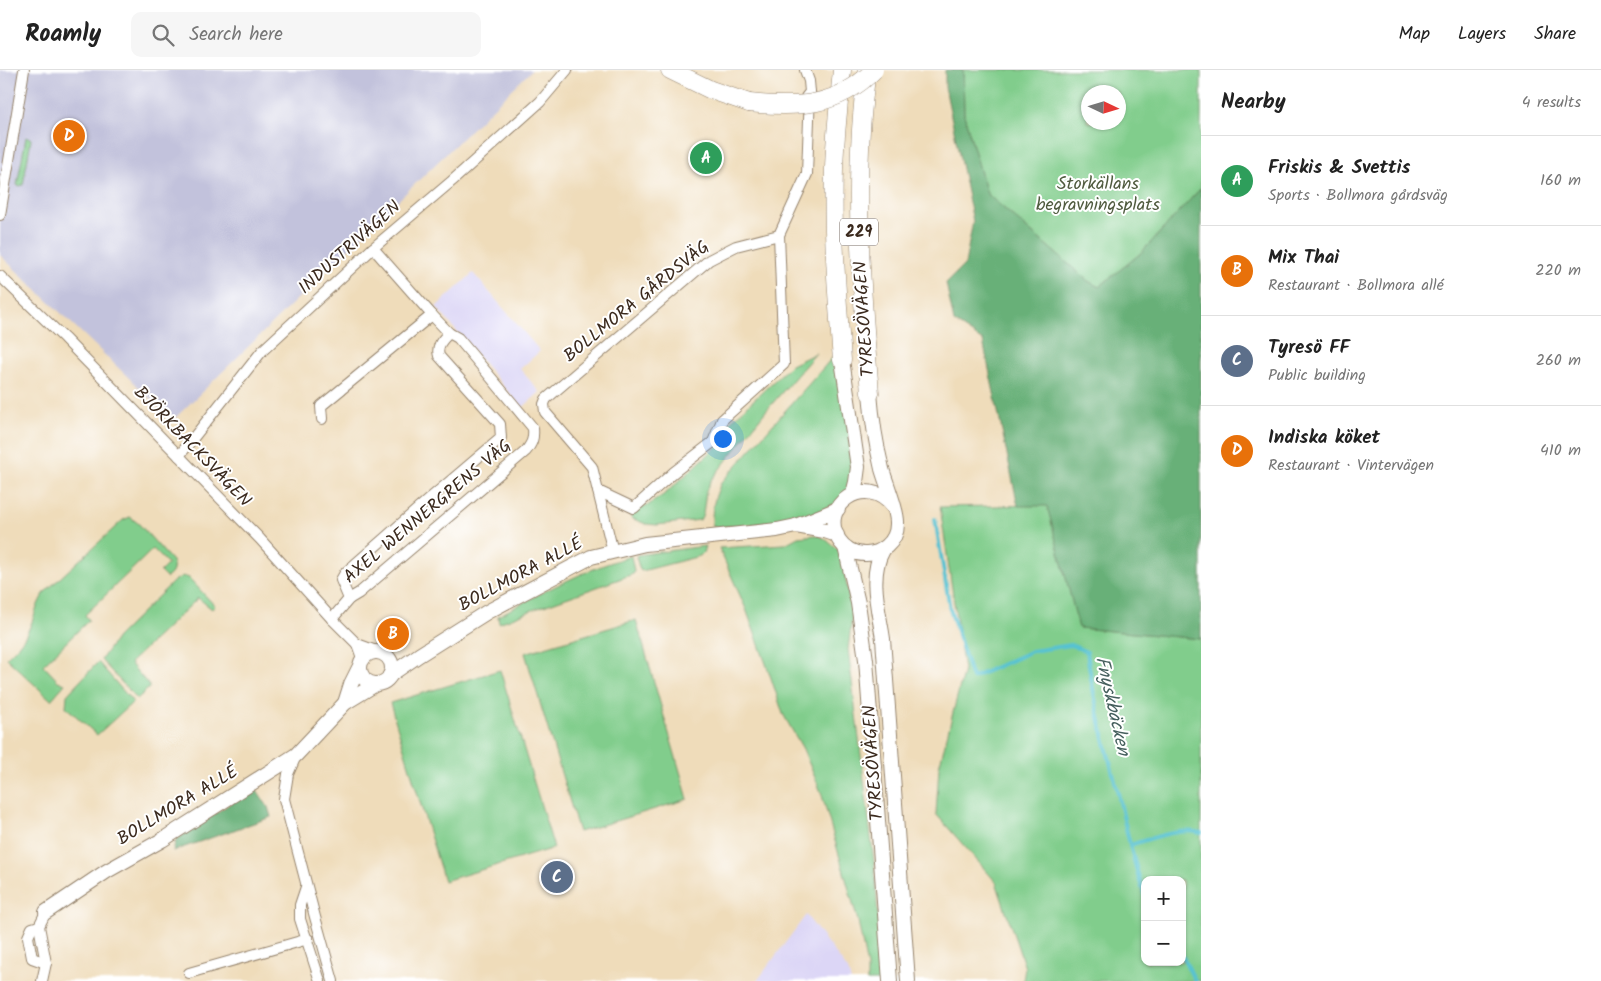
<!DOCTYPE html>
<meta charset="utf-8">
<style>
:root{--surface:#fff;--page:#f6f6f6;--text:#222;--muted:#767676;--line:#e0e0e0;--accent:#ea580c}
body{margin:0;font-family:Kalam,sans-serif;background:var(--page);color:var(--text)}
.controls{position:absolute;right:15px;bottom:15px;display:grid;overflow:hidden;border-radius:10px;box-shadow:0 1px 4px #0004}
.controls button{width:45px;height:45px;display:grid;place-items:center;padding:0;border:0;border-bottom:1px solid var(--line);background:var(--surface);color:var(--text);font:25px sans-serif}
.compass{position:absolute;left:1081px;top:15px;width:45px;height:45px;border-radius:50%;background:var(--surface);box-shadow:0 1px 4px #0004;rotate:94deg}
.you{position:absolute;left:722px;top:368px;width:18px;height:18px;margin:-12px;border:4px solid #fff;border-radius:50%;background:#1a73e8;box-shadow:0 0 0 8px #1a73e833}
.badge{display:grid;place-items:center;width:32px;height:32px;border-radius:50%;background:var(--accent);color:#fff;font-size:16px;font-weight:700}
.pin{position:absolute;translate:-50% -50%;border:2px solid #fff;box-shadow:0 1px 5px #0006}
.list{margin:0;padding:0;list-style:none}
h2{display:flex;justify-content:space-between;align-items:center;height:65px;margin:0;padding:0 20px;font-size:21px}
h2 small{font-size:16px;font-weight:400;color:var(--muted)}
.list li{display:grid;grid-template-columns:32px 1fr auto;gap:15px;align-items:center;box-sizing:border-box;height:90px;padding:0 20px;border-top:1px solid var(--line)}
.list b{display:block;font-size:19px;white-space:nowrap}
.list p{margin:0;font-size:16px;white-space:nowrap;color:var(--muted)}
.list em{font-size:16px;font-style:normal;color:var(--muted)}
.icon{flex:none;width:28px;height:28px;fill:none;stroke:currentColor;stroke-width:2;stroke-linecap:round;stroke-linejoin:round}
.map{position:relative;flex:none;width:1201px;height:911px;overflow:hidden}
header{display:flex;align-items:center;gap:30px;box-sizing:border-box;height:70px;padding:0 25px;background:var(--surface);border-bottom:1px solid var(--line)}
header strong{font-size:24px}
nav{display:flex;gap:28px;margin-inline-start:auto;font-size:18px}
.search{width:350px;height:45px;background:var(--page);display:flex;align-items:center;gap:12px;box-sizing:border-box;padding:0 18px;border-radius:10px;color:var(--muted);font-size:19px}
main{display:flex}
aside{flex:1;background:var(--surface)}
.map>svg:first-child{display:block}
.built{fill:#dcd6f6}
.industrial{fill:#c2c2dc}
.green{fill:#81cd8c;stroke:#5e7c55;fill-rule:evenodd}
.forest{fill:#68b078;stroke:#526d4b}
.lines{fill:none;stroke-linecap:round;stroke-linejoin:round}
.stream{stroke:#57c2d2;stroke-width:4}
.street-casing{stroke:#95836c;stroke-width:12}
.secondary-casing{stroke:#95836c;stroke-width:16}
.highway-casing{stroke:#95836c;stroke-width:19}
.street{stroke:#fff;stroke-width:10}
.secondary{stroke:#fff;stroke-width:14}
.highway{stroke:#fff;stroke-width:18}
.highway-bridge-casing{stroke:#95836c;stroke-width:19;stroke-linecap:butt}
.highway-bridge{stroke:#fff;stroke-width:18}
.labels{text-anchor:middle;dominant-baseline:central;stroke-width:4;stroke-linejoin:round;paint-order:stroke}
.shield{fill:#fff;stroke:#766a62;stroke-width:1}
.shield-label{font-size:16px;font-weight:bold;fill:#3b2a1e}
.park-label{font-size:18px;fill:#505b3f;stroke:#fff}
.street-label{font-size:18px;fill:#3b2a1e;stroke:#fff}
.water-label{font-size:19px;font-style:italic;fill:#455f5d;stroke:#fff}
</style>
<header>
<strong>Roamly</strong>
<div class="search"><svg class="icon" aria-label="search" viewBox="0 0 24 24"><circle cx="10" cy="10" r="6"/><path d="M15 15l6 6"/></svg>Search here</div>
<nav><a>Map</a><a>Layers</a><a>Share</a></nav>
</header>
<main>
<div class="map">
<svg width="1201" height="911" viewBox="0 0 1201 911">
<rect width="100%" height="100%" fill="#fff"/>
<filter id="ink" filterUnits="userSpaceOnUse"><feTurbulence type="fractalNoise" baseFrequency=".02" numOctaves="2"/><feDisplacementMap in="SourceGraphic" scale="10" xChannelSelector="R" yChannelSelector="G"/><feConvolveMatrix kernelMatrix="1 2 1 2 8 2 1 2 1" color-interpolation-filters="sRGB"/></filter>
<filter id="wash" filterUnits="userSpaceOnUse"><feTurbulence type="fractalNoise" baseFrequency=".0096" numOctaves="4" result="noise"/><feDisplacementMap in="SourceGraphic" scale="20" xChannelSelector="R" yChannelSelector="G"/><feGaussianBlur stdDeviation="1.12" result="paint"/><feColorMatrix in="noise" values="0 0 0 0 0 0 0 0 0 0 0 0 0 0 0 0 0 1.4 0 .05"/><feComposite in="paint" operator="in"/></filter>
<g filter="url(#wash)">
<rect width="100%" height="100%" fill="#efdcba"/>
<!-- built -->
<g class="built">
<polygon points="473,203 540,281 520,299 540,322 522,338 436,237"/>
<polygon points="806,845 848,900 851,911 757,911"/>
</g>
<!-- industrial -->
<polygon class="industrial" points="0,0 532,0 173,350 0,185"/>
<!-- green -->
<g class="green">
<path d="M963,0H1201V118L1141,183L1099,217L1088,211L987,124L964,45ZM1088,22H1118V52H1088Z"/>
<polygon points="26,67 30,68 31,70 23,115 19,116 17,115"/>
<polygon points="816,283 765,342 711,410 706,421 703,444 700,450 657,455 646,454 631,448 631,442 647,436 666,423 722,372 729,353 791,295"/>
<path d="M832,288L848,346L854,414C848,420 842,429 835,433C805,454 749,454 713,457C710,442 715,426 721,413Z"/>
<path d="M1047,435L1079,558L1201,569V911H1023L1025,898L996,812L936,744L939,697L964,600L940,437ZM1145,810H1182V892H1145Z"/>
<path d="M130,447L139,454L172,491C175,499 173,504 166,508L160,502L168,494L153,479L85,545L89,550L43,595L58,611L65,614L51,630L6,588C14,580 23,572 28,561C35,548 36,533 46,521L123,450Z"/>
<polygon points="816,465 824,468 841,482 852,547 848,579 875,800 882,911 867,911 867,897 858,851 821,722 803,679 783,644 769,602 746,539 719,478 785,474 798,467"/>
<polygon points="705,476 703,483 700,486 642,501 640,500 636,487 637,485"/>
<path d="M631,486L634,501L633,504C588,521 543,535 499,553L498,546C541,523 583,500 631,486Z"/>
<polygon points="183,506 189,508 215,536 212,539 198,528 130,593 150,617 137,629 101,590 117,567 174,511"/>
<polygon points="636,550 688,729 579,762 525,583"/>
<polygon points="98,592 133,632 97,665 66,637 67,625"/>
<polygon points="500,600 554,778 444,811 390,633"/>
</g>
<!-- forest -->
<g class="forest">
<polygon points="945,0 963,0 964,45 987,124 1088,211 1099,217 1141,183 1201,118 1201,569 1079,558 1047,436 1018,436 983,271 954,252 946,213 965,194 973,151 945,17"/>
<polygon points="255,717 268,737 271,747 173,781 176,770 183,765"/>
</g>
<g class="lines">
<!-- stream -->
<g class="stream">
<path d="M935,449L950,539L972,608L1032,581L1071,575L1087,582C1093,629 1106,676 1118,723C1126,758 1133,793 1145,826"/>
<path d="M1130,775C1149,769 1182,757 1201,763"/>
<polyline points="1182,885 1195,911"/>
</g>
</g>
</g>
<g filter="url(#ink)">
<g class="lines">
<!-- street casing -->
<g class="street-casing">
<g id="street">
<polyline points="805,0 809,11 810,22 806,27"/>
<polyline points="0,145 24,0"/>
<polyline points="0,206 64,268 260,469 332,549 357,574 376,581"/>
<polyline points="322,349 321,336 432,245"/>
<polyline points="179,386 262,281 373,178 452,111 540,32 567,0"/>
<polyline points="598,421 634,438 674,402 713,372 722,350 784,294 779,165"/>
<polyline points="613,482 592,397 545,342 544,334 546,329 709,190 736,176 779,165 807,104 810,22"/>
<path d="M349,529L341,510L345,503L428,430L501,368L500,354L439,286C436,276 442,270 449,263"/>
<path d="M332,549L349,529L359,523L526,381C532,373 534,369 533,358L458,268L449,263L432,245L373,178"/>
<polyline points="357,574 362,588"/>
<polyline points="296,686 288,704 284,729 315,847 333,911"/>
<polyline points="306,817 300,835 300,849 320,911"/>
<polyline points="39,856 32,858 28,867 32,888 46,893"/>
<polyline points="189,903 308,869"/>
<polyline points="42,911 46,893 39,856 46,842"/>
</g>
</g>
<!-- secondary casing -->
<g class="secondary-casing">
<g id="secondary">
<polyline points="842,290 858,397 856,412 853,424"/>
<path d="M870,323C872,349 876,374 882,399C886,413 898,442 897,454C897,472 881,485 864,484C854,484 844,478 839,470C817,435 867,402 893,437"/>
<polyline points="796,456 825,461 837,465"/>
<polyline points="845,477 858,533 866,590 890,911"/>
<path d="M883,480C868,506 879,541 883,569L908,911"/>
<circle cx="376" cy="598" r="16"/>
<polyline points="390,605 419,585 487,542 591,487 645,474 777,460 796,456 838,439"/>
<polyline points="345,633 351,614 359,598"/>
<polyline points="46,842 107,801 162,770 296,685 345,633 376,614"/>
</g>
</g>
<!-- highway casing -->
<g class="highway-casing">
<g id="highway">
<polyline points="670,0 711,20 749,33"/>
<path d="M867,0C852,107 861,216 870,323"/>
<path d="M842,290C837,226 832,163 834,99C835,66 839,33 842,0"/>
</g>
</g>
<!-- street -->
<use href="#street" class="street"/>
<!-- secondary -->
<use href="#secondary" class="secondary"/>
<!-- highway -->
<use href="#highway" class="highway"/>
<!-- highway-bridge casing -->
<g class="highway-bridge-casing">
<path id="highway-bridge" d="M749,33C797,38 838,37 874,0"/>
</g>
<!-- highway-bridge -->
<use href="#highway-bridge" class="highway-bridge"/>
</g>
</g>
<g class="labels">
<!-- shield labels -->
<rect class="shield" x="840" y="148.5" width="38" height="27" rx="4"/>
<g class="shield-label">
<text x="859" y="162">229</text>
</g>
<!-- park labels -->
<g class="park-label">
<text x="1098" y="114">Storkällans<tspan x="1098" dy="21">begravningsplats</tspan></text>
</g>
<!-- street labels -->
<g class="street-label">
<text transform="translate(350 178) rotate(-42)">INDUSTRIVÄGEN</text>
<text transform="translate(637 232) rotate(-39)">BOLLMORA GÅRDSVÄG</text>
<text transform="translate(865 249) rotate(-94)">TYRESÖVÄGEN</text>
<text transform="translate(192 377) rotate(46)">BJÖRKBACKSVÄGEN</text>
<text transform="translate(428 442) rotate(-40)">AXEL WENNERGRENS VÄG</text>
<text transform="translate(521 505) rotate(-28)">BOLLMORA ALLÉ</text>
<text transform="translate(874 693) rotate(-94)">TYRESÖVÄGEN</text>
<text transform="translate(178 736) rotate(-31)">BOLLMORA ALLÉ</text>
</g>
<!-- water labels -->
<g class="water-label">
<text transform="translate(1112 636) rotate(77)">Fnyskbäcken</text>
</g>
</g>
</svg>
<div class="controls">
<button>+</button>
<button>−</button>
</div>
<svg class="compass" viewBox="-18 -18 36 36"><path d="M0-13l5 13h-10z" fill="#e53935"/><path d="M0 13l5-13h-10z" fill="#767676"/></svg>
<div class="you"></div>
<div class="pin badge" style="left:706px;top:88px;background:#2e9e5b">A</div>
<div class="pin badge" style="left:393px;top:564px;background:#e8710a">B</div>
<div class="pin badge" style="left:557px;top:807px;background:#5c6f8a">C</div>
<div class="pin badge" style="left:69px;top:66px;background:#e8710a">D</div>
</div>
<aside>
<h2>Nearby<small>4 results</small></h2>
<ul class="list">
<li><span class="badge" style="background:#2e9e5b">A</span><div><b>Friskis &amp; Svettis</b><p>Sports · Bollmora gårdsväg</p></div><em>160 m</em></li>
<li><span class="badge" style="background:#e8710a">B</span><div><b>Mix Thai</b><p>Restaurant · Bollmora allé</p></div><em>220 m</em></li>
<li><span class="badge" style="background:#5c6f8a">C</span><div><b>Tyresö FF</b><p>Public building</p></div><em>260 m</em></li>
<li><span class="badge" style="background:#e8710a">D</span><div><b>Indiska köket</b><p>Restaurant · Vintervägen</p></div><em>410 m</em></li>
</ul>
</aside>
</main>
